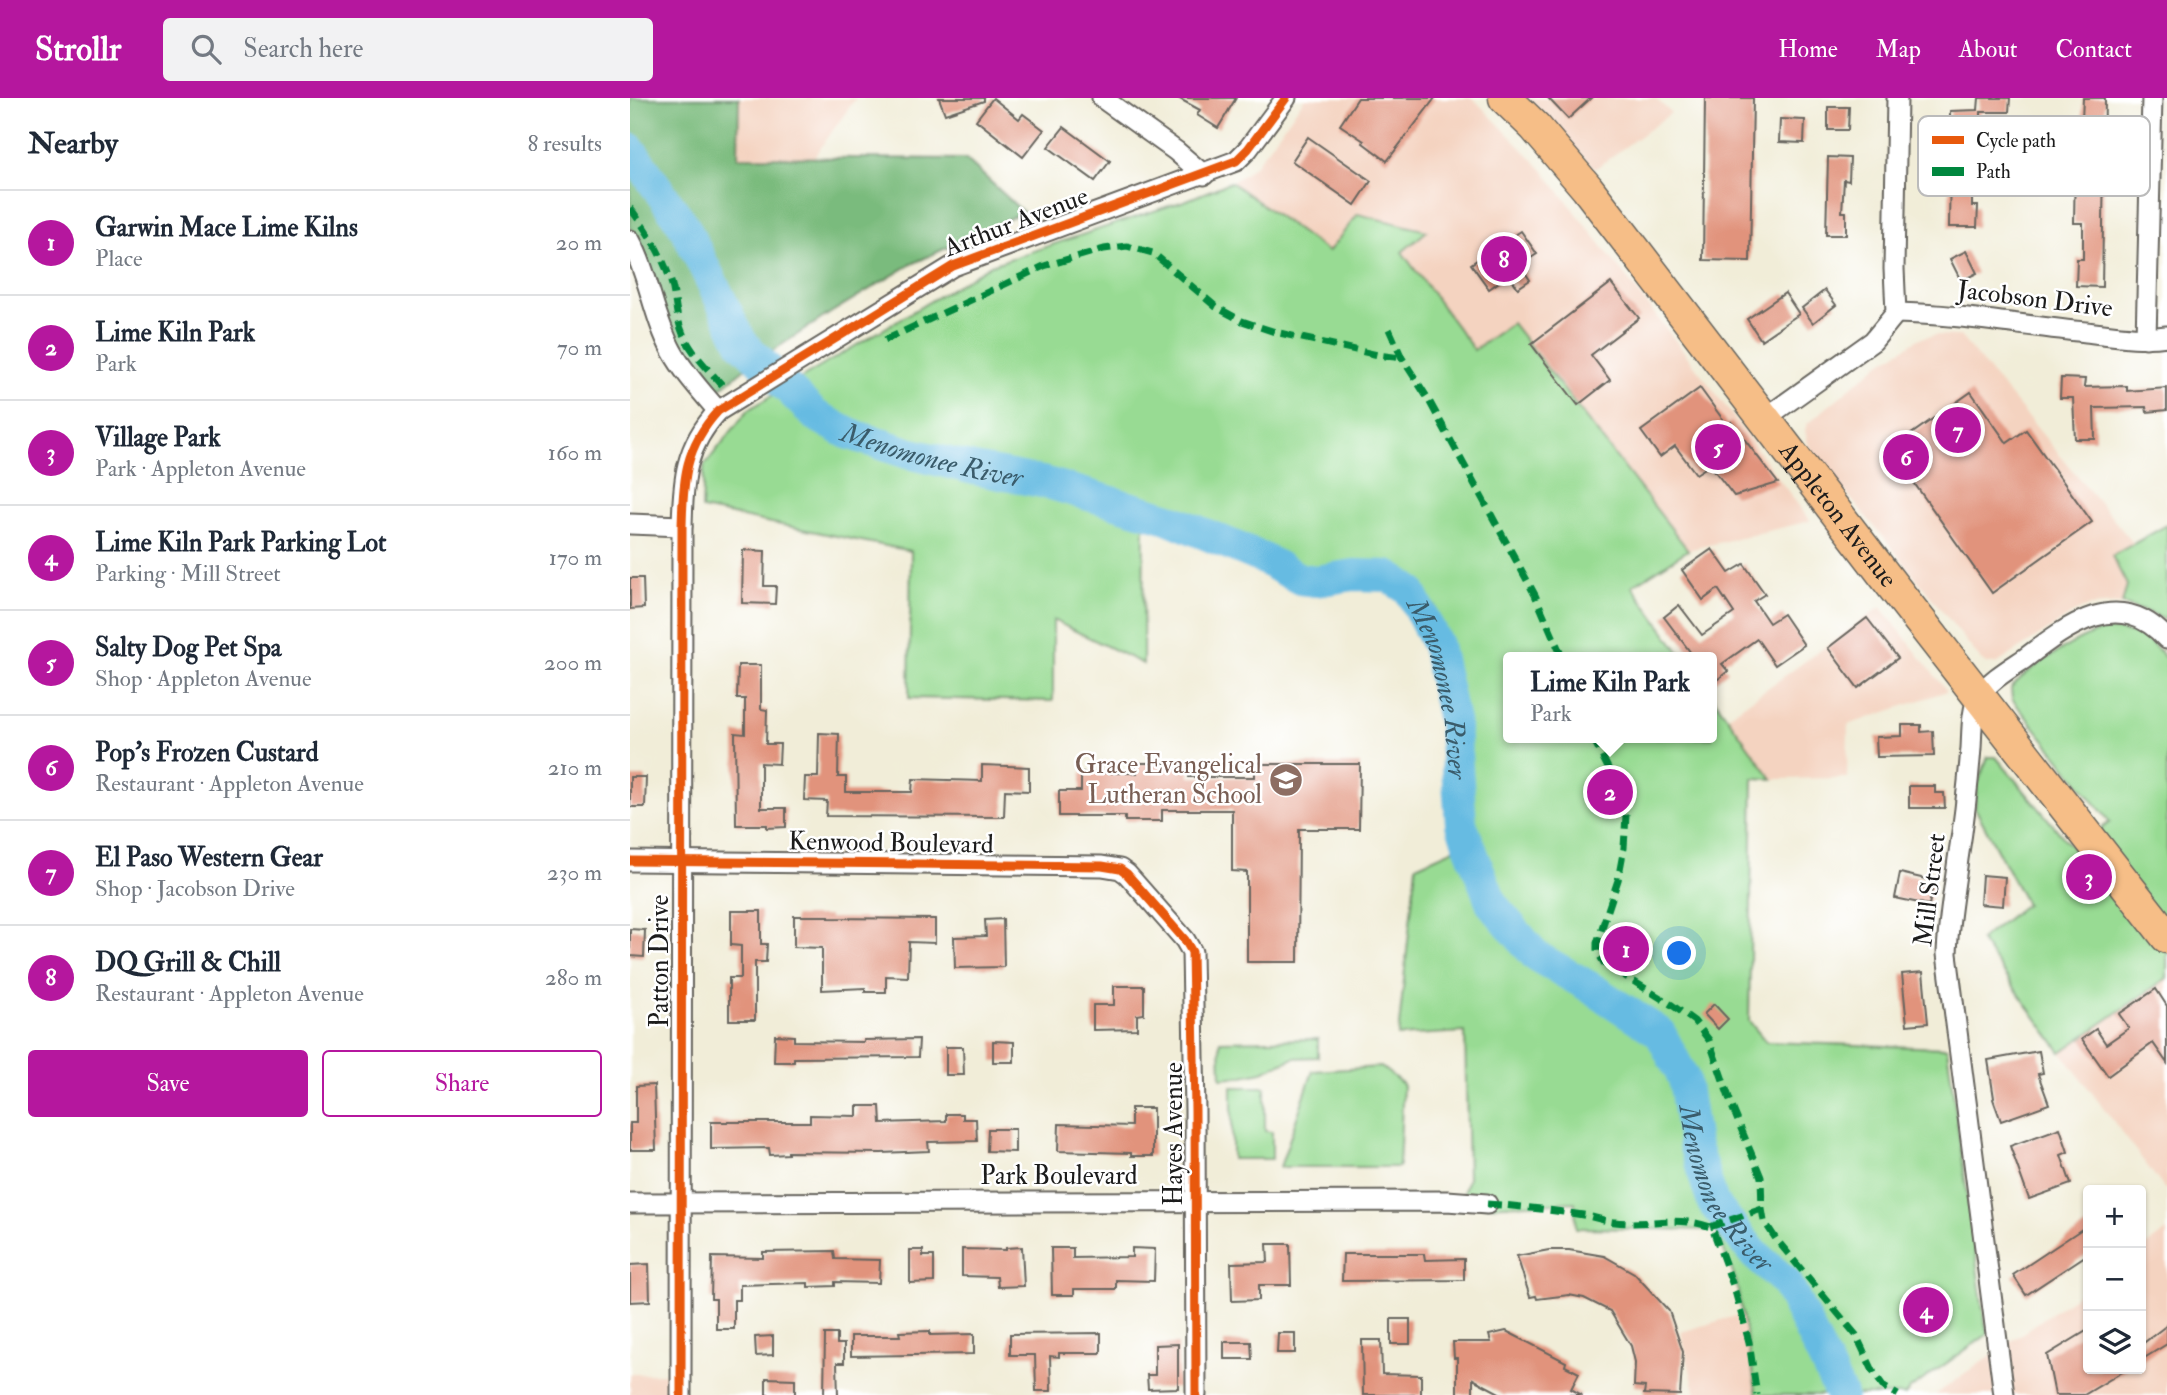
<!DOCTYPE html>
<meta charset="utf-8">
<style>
:root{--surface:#fff;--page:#f2f2f3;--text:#1f2937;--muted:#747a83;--line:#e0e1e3;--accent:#b5179e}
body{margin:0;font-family:"IM FELL Double Pica",serif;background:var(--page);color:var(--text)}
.controls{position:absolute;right:21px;bottom:21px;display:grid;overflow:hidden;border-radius:7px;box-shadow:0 2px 5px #0004}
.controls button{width:63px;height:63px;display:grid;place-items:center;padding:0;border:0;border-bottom:2px solid var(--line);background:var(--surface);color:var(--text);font:35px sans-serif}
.you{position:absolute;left:1050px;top:856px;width:24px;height:24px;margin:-18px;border:5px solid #fff;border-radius:50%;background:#1a73e8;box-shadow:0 0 0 10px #1a73e833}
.badge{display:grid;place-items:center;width:46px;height:46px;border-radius:50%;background:var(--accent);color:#fff;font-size:23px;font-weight:700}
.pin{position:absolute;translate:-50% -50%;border:4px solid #fff;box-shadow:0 2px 7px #0006}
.popup{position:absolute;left:873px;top:554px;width:214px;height:91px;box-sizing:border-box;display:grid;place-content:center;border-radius:7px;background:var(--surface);filter:drop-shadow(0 2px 5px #0005);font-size:23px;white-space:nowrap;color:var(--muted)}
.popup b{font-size:26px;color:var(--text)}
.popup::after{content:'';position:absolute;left:50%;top:100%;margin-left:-14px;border:14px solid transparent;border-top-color:var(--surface)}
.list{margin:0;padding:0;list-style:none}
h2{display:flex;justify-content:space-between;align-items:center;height:91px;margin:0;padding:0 28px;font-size:30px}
h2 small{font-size:23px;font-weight:400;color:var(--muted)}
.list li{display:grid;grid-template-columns:46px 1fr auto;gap:21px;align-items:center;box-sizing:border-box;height:105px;padding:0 28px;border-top:2px solid var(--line)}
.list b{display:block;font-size:26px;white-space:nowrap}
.list p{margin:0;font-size:23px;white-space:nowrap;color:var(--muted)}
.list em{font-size:23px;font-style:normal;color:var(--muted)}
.actions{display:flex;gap:14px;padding:21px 28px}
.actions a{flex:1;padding:16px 0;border:2px solid var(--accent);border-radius:7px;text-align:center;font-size:24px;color:var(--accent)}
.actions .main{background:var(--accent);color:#fff}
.icon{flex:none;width:38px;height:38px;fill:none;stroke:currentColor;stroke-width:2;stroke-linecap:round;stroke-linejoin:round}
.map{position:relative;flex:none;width:1537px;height:1297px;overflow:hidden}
header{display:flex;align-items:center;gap:42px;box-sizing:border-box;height:98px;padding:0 35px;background:var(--accent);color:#fff}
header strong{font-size:33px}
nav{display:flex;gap:38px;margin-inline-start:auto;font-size:24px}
.search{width:490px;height:63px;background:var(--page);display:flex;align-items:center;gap:18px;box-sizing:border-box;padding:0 24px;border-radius:7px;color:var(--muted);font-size:26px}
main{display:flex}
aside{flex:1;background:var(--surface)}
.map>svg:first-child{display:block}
.built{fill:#f4d3c0}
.green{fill:#98db93;stroke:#5a7c58;stroke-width:2}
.forest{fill:#7abb7d;stroke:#4b6c4c;stroke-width:2}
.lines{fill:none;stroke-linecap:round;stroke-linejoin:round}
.river{stroke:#66bbe2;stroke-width:32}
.building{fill:#e1937b}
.minor-casing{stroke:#67655e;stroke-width:23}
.primary-casing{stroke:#67655e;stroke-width:35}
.minor{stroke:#fff;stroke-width:19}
.primary{stroke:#f6be87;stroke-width:32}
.quiet{stroke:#00873e;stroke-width:7;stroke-dasharray:14 7;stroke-linecap:butt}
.cycleway-casing{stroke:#fff;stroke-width:13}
.cycleway{stroke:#e8590c;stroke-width:9}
.labels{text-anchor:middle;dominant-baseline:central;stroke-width:5;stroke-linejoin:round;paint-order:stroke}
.street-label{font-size:26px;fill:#1c1c1c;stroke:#fff}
.education-label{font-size:26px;fill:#785e54;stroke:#fff;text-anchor:end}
.water-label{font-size:28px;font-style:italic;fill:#3a5c6b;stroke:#fff}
.key{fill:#fff;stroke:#bbb;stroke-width:2}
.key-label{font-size:19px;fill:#1c1c1c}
</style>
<header>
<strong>Strollr</strong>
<div class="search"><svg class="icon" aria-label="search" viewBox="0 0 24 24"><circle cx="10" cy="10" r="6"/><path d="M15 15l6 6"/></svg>Search here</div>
<nav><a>Home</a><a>Map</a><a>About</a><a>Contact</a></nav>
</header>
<main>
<aside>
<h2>Nearby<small>8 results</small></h2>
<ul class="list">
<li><span class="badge">1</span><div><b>Garwin Mace Lime Kilns</b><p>Place</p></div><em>20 m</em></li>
<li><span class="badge">2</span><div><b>Lime Kiln Park</b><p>Park</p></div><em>70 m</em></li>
<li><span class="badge">3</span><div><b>Village Park</b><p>Park · Appleton Avenue</p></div><em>160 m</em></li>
<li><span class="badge">4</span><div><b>Lime Kiln Park Parking Lot</b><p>Parking · Mill Street</p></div><em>170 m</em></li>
<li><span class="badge">5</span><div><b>Salty Dog Pet Spa</b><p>Shop · Appleton Avenue</p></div><em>200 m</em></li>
<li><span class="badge">6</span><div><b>Pop's Frozen Custard</b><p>Restaurant · Appleton Avenue</p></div><em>210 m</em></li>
<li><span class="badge">7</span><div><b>El Paso Western Gear</b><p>Shop · Jacobson Drive</p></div><em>230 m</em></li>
<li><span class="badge">8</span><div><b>DQ Grill &amp; Chill</b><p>Restaurant · Appleton Avenue</p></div><em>280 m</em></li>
</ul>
<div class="actions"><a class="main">Save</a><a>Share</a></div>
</aside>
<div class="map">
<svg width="1537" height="1297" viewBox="0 0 1537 1297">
<rect width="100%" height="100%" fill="#fff"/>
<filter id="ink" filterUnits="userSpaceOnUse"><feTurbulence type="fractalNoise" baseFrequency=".0143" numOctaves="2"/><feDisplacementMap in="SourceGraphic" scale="14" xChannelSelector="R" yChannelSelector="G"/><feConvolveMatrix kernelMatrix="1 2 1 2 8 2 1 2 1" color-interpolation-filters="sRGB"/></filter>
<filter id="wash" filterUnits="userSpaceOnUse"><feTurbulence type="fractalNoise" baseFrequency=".00686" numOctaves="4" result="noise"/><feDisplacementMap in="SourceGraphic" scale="28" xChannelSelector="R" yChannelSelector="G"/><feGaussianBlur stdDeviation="1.57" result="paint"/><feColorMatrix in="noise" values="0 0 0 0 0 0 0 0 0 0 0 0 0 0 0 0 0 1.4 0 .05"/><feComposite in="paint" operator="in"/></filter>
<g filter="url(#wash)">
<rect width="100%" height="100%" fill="#f1edd8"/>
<!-- built -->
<g class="built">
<polygon points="109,0 226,0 184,59 107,59"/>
<polygon points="675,0 843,0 913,72 1075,281 1180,423 1058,452 882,226 845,253 772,154 796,133 698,154 601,84 615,76 626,66"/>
<polygon points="899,0 1025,0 1041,15 965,71"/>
<polygon points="1305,237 1330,238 1504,446 1482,458 1497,487 1492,506 1460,508 1442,516 1368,565 1362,566 1357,566 1351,562 1255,441 1184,357 1178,346 1175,332 1177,326 1249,266 1290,240"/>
<polygon points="1251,509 1317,593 1218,627 1217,680 1142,681 1097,619"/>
<polygon points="1537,880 1537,1094 1431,954"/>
<polygon points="1537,1133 1537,1297 1305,1297 1458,1189 1458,1271 1511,1271 1511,1151"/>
<polygon points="1112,1216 1127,1297 1066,1297 1051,1234"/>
<rect x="0" y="1276" width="35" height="21"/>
</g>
<!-- green -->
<g class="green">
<polygon points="601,84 698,154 728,116 797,133 772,154 844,252 882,225 1058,452 1002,488 1053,559 878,559 878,640 1082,640 1082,598 1142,681 1123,680 1119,923 1136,944 1317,950 1354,1220 1358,1236 1280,1291 1275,1297 1127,1297 1106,1183 1086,1132 946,1130 945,1104 829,1109 838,1080 835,934 768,938 786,768 851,739 838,706 832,630 819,546 804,507 785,485 758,467 737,467 699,473 673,471 640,457 592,428 514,404 513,566 423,522 423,603 279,600 281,453 72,411 74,368 118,312 361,167 557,102"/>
<polygon points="1537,427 1537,523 1523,516 1492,506 1497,487 1482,458"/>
<path d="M1473,532C1503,532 1519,538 1537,562V880L1431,954L1350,842L1396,806L1345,710L1347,688L1358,659H1366L1443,751L1480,724L1382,601L1381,590C1399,569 1447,540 1473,532Z"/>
<polygon points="688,941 688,959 664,960 632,974 613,978 591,980 590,943"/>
<polygon points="751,969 773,986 769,1069 650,1069 683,973"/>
<polygon points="602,989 635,989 635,1033 642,1034 642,1061 602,1061"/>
</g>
<!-- forest -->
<polygon class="forest" points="0,0 109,0 108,59 336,61 393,114 280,167 202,214 113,272 86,294 39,230 11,149 0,129"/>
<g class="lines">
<!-- river -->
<path class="river" id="s1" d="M0,51L54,128L112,245L185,317L217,335L278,355L344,371L417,385L537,420L632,460L670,481L686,483L724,477L758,478L780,493L807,547L824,627L831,726L862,806L906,858L958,888L1030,935L1054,981L1064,1046L1083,1105L1125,1157L1156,1184L1211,1297"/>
</g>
<g id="blocks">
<!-- building -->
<g class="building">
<polygon points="309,0 354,0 354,3 315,16"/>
<polygon points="363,0 389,21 393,16 414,32 393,59 346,22"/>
<polygon points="548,0 606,0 588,30 567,17 570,12"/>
<polygon points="728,0 805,0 757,63 733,45 734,43 710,27"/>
<polygon points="918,0 961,0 938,21"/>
<polygon points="1075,0 1123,0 1120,163 1073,162"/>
<polygon points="1349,0 1380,0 1379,14 1351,14 1351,35 1342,35 1342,42 1320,42 1320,13 1348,12"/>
<polygon points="1453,0 1475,0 1472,189 1446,188 1447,161 1453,161 1453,125 1444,125 1445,67 1456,67 1456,40 1423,40 1423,22 1452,22"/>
<polygon points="1198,9 1219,9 1218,32 1198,32"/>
<polygon points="1150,21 1175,22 1174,45 1149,44"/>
<polygon points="434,29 480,63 465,83 418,49"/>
<polygon points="678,39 741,83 725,107 662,63"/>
<polygon points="1198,59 1220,60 1219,83 1214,82 1212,114 1216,114 1216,137 1196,137"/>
<polygon points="1320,65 1342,65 1342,108 1348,108 1347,129 1319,129"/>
<polygon points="891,133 907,156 890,167 900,182 888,190 879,177 859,191 841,166"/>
<polygon points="1336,153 1347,175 1331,183 1320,161"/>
<polygon points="981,185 1009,220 961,257 980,282 948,307 901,246"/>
<polygon points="1195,192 1206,207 1183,225 1172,210"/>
<polygon points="1155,195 1169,216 1131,242 1117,221"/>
<polygon points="1431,280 1455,281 1454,289 1497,288 1497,293 1537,290 1537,312 1517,314 1516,309 1464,310 1465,341 1445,341 1443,300 1430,300"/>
<polygon points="1070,290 1097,327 1101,324 1148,385 1104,398 1080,367 1066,376 1045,348 1030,359 1011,333"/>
<polygon points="1341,294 1377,345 1396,332 1462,424 1362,495 1260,351"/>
<polygon points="1082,451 1099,475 1114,466 1135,496 1124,503 1139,525 1153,516 1174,547 1145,567 1127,541 1092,566 1098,573 1082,586 1082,559 1064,559 1034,519 1049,507 1072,537 1104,515 1088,491 1073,502 1052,472"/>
<polygon points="113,452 135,453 134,488 146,488 145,506 112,505"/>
<polygon points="0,480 13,480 14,510 0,511"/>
<polygon points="1237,520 1268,560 1228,590 1198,550"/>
<polygon points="108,567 131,567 131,611 137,612 136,646 150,646 149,666 131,665 131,710 156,710 156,729 137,730 137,727 106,727 105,635 115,636 115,601 107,601"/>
<polygon points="1272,627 1291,627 1291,634 1303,633 1304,658 1247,659 1246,639 1272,638"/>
<polygon points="189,635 209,636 208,679 216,679 216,694 282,694 283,681 352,683 352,667 399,669 399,693 375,692 374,719 196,718 197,703 174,702 175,679 188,679"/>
<polygon points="507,665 559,665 559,679 625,679 625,666 730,666 729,731 669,731 668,864 617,864 617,774 602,773 602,712 532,712 532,723 495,723 495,718 429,718 429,693 451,693 451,675 507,675"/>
<polygon points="0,679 16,679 15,709 0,709"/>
<polygon points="1279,688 1305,688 1305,695 1314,695 1315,710 1279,710"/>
<polygon points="1270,775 1304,783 1299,807 1265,800"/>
<polygon points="1352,777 1375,779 1373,808 1350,806"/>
<polygon points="101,813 131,813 131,846 137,846 136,864 125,864 125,922 99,922 99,880 111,880 111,848 101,847"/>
<polygon points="164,818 199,818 199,820 305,821 305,845 279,844 278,879 256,878 256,894 235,894 235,890 192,892 192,850 164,849"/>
<polygon points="373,821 374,869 325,870 324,839 356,838 355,822"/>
<polygon points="0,831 15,832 14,859 0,858"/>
<polygon points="989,838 1013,852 1006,865 982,851"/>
<polygon points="1293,874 1298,925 1277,927 1272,876"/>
<polygon points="484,888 514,888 514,916 507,917 507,931 463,932 463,907 484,907"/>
<polygon points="1526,891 1537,908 1537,965 1523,945 1478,978 1452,941 1466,931 1476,946 1499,930 1489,916"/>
<polygon points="1084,906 1098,921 1088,931 1074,916"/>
<polygon points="145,937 164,938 164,943 234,944 234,942 289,941 288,959 164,960 164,964 144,964"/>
<polygon points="363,943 384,944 384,964 363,964"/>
<polygon points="316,949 333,949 334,977 316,977"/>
<polygon points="1409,953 1413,975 1408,976 1419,1006 1371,1023 1363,1001 1364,1000 1358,962"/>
<polygon points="24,987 26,1052 0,1052 0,1025 6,1025 6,988"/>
<polygon points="227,1008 250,1008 251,1025 316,1023 316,1016 333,1016 333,1021 346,1021 347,1043 298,1044 299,1053 251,1055 158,1054 158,1056 140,1057 139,1050 81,1051 81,1024 180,1024 180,1017 227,1018"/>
<polygon points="501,1010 523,1010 523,1058 501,1058 501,1055 428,1053 429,1026 501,1028"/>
<polygon points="1430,1030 1438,1054 1431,1057 1441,1086 1399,1101 1380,1048"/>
<polygon points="358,1031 385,1031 385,1054 357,1053"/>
<polygon points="1458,1127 1458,1156 1396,1197 1383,1177"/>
<polygon points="637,1146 660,1146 661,1187 629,1187 629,1202 602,1203 601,1165 638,1164"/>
<polygon points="392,1149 394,1188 368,1189 367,1179 332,1178 332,1151 376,1152 376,1150"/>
<polygon points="421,1150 443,1150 443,1160 502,1159 502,1150 525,1151 524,1183 486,1182 486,1191 444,1191 444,1197 422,1197"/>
<polygon points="280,1152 293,1152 293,1158 304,1158 304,1184 280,1185"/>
<polygon points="919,1152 939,1152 974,1158 1004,1175 1039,1213 1053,1254 1050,1297 1014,1296 1015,1289 1004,1288 1005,1264 1001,1248 980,1213 954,1200 939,1197 907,1201 906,1198 900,1199 887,1158"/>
<polygon points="204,1153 205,1161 250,1162 249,1185 205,1184 205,1188 178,1189 178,1185 110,1187 110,1202 104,1202 104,1231 86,1231 86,1201 81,1201 82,1159 133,1160 133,1154"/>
<polygon points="713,1156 794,1156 795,1162 834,1161 834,1182 712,1183"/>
<polygon points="19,1166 20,1203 0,1204 0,1167"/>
<rect x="761" y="1221" width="19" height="25"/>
<polygon points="1537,1227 1537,1246 1511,1262 1511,1247"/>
<polygon points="1458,1232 1458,1271 1497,1271 1454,1297 1425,1297 1417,1257"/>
<polygon points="300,1233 300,1237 344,1236 344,1256 221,1258 221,1238 270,1238 269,1234"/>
<polygon points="876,1233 936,1264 935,1268 949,1275 941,1291 952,1297 873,1297 843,1281 843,1296 827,1296 827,1260 824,1260 823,1244 861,1244 859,1237"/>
<polygon points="471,1235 471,1255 429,1255 429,1259 420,1258 421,1293 406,1293 405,1257 380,1257 380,1236"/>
<polygon points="648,1235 665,1235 665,1255 647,1255"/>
<polygon points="195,1236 207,1236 207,1246 214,1246 214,1265 207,1265 208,1297 194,1297"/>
<polygon points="143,1238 143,1257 126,1258 125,1239"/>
<polygon points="732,1242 751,1242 752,1276 791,1277 791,1297 733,1297"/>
<polygon points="594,1244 621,1244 622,1261 594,1261"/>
<polygon points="548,1246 548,1290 518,1291 517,1277 525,1277 525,1247"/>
<polygon points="136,1280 165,1281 165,1297 136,1297"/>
</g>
</g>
</g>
<g filter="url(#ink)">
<use href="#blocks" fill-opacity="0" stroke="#67655e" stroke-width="2"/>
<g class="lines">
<!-- minor casing -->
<g class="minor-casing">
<g id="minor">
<polyline points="472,0 546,53 574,77"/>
<path d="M0,142C19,177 23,218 42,253C54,275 72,294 88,313"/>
<path d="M1266,215C1330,216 1393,228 1456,234C1483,237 1510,242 1537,238"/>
<polyline points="1516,240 1522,0"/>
<polyline points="1134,321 1243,243 1266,215 1264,171 1267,0"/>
<polyline points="0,426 52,428"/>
<polyline points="0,763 472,768 490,771 497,776 555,842 562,854 565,1012 566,1297"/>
<polyline points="0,1105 817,1103 857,1106"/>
<path d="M51,1297L52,428C53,381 55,349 88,313L323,168L606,63L618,51L656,0"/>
<path d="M1374,1297L1317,856C1318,824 1324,793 1328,761C1334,724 1338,688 1341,650C1342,635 1341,612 1349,598C1359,583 1379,571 1394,561C1438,527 1489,488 1537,541"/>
</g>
</g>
<!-- primary casing -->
<g class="primary-casing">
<g id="primary">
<path id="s2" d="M875,0L905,29L957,90L1265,491L1537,839"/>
</g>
</g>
<!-- minor -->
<use href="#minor" class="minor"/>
<!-- primary -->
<use href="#primary" class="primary"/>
<!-- quiet -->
<g class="quiet">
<path d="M0,110C17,132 34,160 42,187C46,203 46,220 53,236C62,256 79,272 93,288"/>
<polyline points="759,231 772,260 797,299 905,497 932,559"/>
<polyline points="255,242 414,168 474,151 497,148 523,155 586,209 612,223 645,234 748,257 772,260"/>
<polyline points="963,640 988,690 993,703 996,717 994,750 988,782 967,845 967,853 974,865 1042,907 1064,923 1079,942 1103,1011 1131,1079 1132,1111 1134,1123 1146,1141 1226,1237 1244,1275 1254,1289 1268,1297"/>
<path d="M857,1106C889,1108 921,1112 953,1117C964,1119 974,1123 985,1124C1017,1128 1049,1117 1080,1129L1084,1135L1105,1193L1119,1244L1127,1297"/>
<polyline points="1080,1129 1132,1111"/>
</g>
<!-- cycleway casing -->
<g class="cycleway-casing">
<g id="cycleway">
<polyline points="0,763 472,768 490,771 497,776 555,842 562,854 565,1012 566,1297"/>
<path d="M51,1297L52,428C53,381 55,349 88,313L323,168L606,63L618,51L656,0"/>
</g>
</g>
<!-- cycleway -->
<use href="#cycleway" class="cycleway"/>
</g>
</g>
<!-- icons -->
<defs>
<g id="school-disc" transform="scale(1.75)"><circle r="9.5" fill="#8d6e63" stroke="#fff"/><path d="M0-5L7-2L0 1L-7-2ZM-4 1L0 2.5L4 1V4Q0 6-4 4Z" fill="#fff"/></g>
</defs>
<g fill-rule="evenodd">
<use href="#school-disc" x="656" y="682"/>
</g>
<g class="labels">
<!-- street labels -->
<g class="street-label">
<text transform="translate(386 124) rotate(-21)">Arthur Avenue</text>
<text transform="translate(1405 201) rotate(7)">Jacobson Drive</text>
<text stroke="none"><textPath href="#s2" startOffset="534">Appleton Avenue</textPath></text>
<text transform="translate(261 745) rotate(1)">Kenwood Boulevard</text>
<text transform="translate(1300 792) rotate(-83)">Mill Street</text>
<text transform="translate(30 863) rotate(-90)">Patton Drive</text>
<text transform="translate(544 1036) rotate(-90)">Hayes Avenue</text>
<text x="429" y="1078">Park Boulevard</text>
</g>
<!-- education labels -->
<g class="education-label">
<text x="632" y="667">Grace Evangelical<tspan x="632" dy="30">Lutheran School</tspan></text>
</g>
<!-- water labels -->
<g class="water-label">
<text stroke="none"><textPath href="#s1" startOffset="452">Menomonee River</textPath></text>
<text stroke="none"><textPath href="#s1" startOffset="1060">Menomonee River</textPath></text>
<text stroke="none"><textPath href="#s1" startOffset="1670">Menomonee River</textPath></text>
</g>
</g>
<!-- legend -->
<rect x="1288" y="18" width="232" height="80" rx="10" class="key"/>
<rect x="1302" y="38" width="32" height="8" fill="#e8590c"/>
<rect x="1302" y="69" width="32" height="9" fill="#00873e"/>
<g class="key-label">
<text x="1346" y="49">Cycle path</text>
<text x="1346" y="80">Path</text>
</g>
</svg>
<div class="controls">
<button>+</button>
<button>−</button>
<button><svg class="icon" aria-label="layers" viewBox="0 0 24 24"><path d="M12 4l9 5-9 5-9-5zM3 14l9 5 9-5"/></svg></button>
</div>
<div class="you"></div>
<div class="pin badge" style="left:996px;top:851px">1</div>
<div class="pin badge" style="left:980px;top:694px">2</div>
<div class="popup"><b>Lime Kiln Park</b>Park</div>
<div class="pin badge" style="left:1459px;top:779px">3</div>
<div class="pin badge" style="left:1296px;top:1212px">4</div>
<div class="pin badge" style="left:1088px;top:349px">5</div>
<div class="pin badge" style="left:1276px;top:359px">6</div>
<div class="pin badge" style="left:1328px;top:332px">7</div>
<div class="pin badge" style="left:874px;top:161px">8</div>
</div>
</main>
